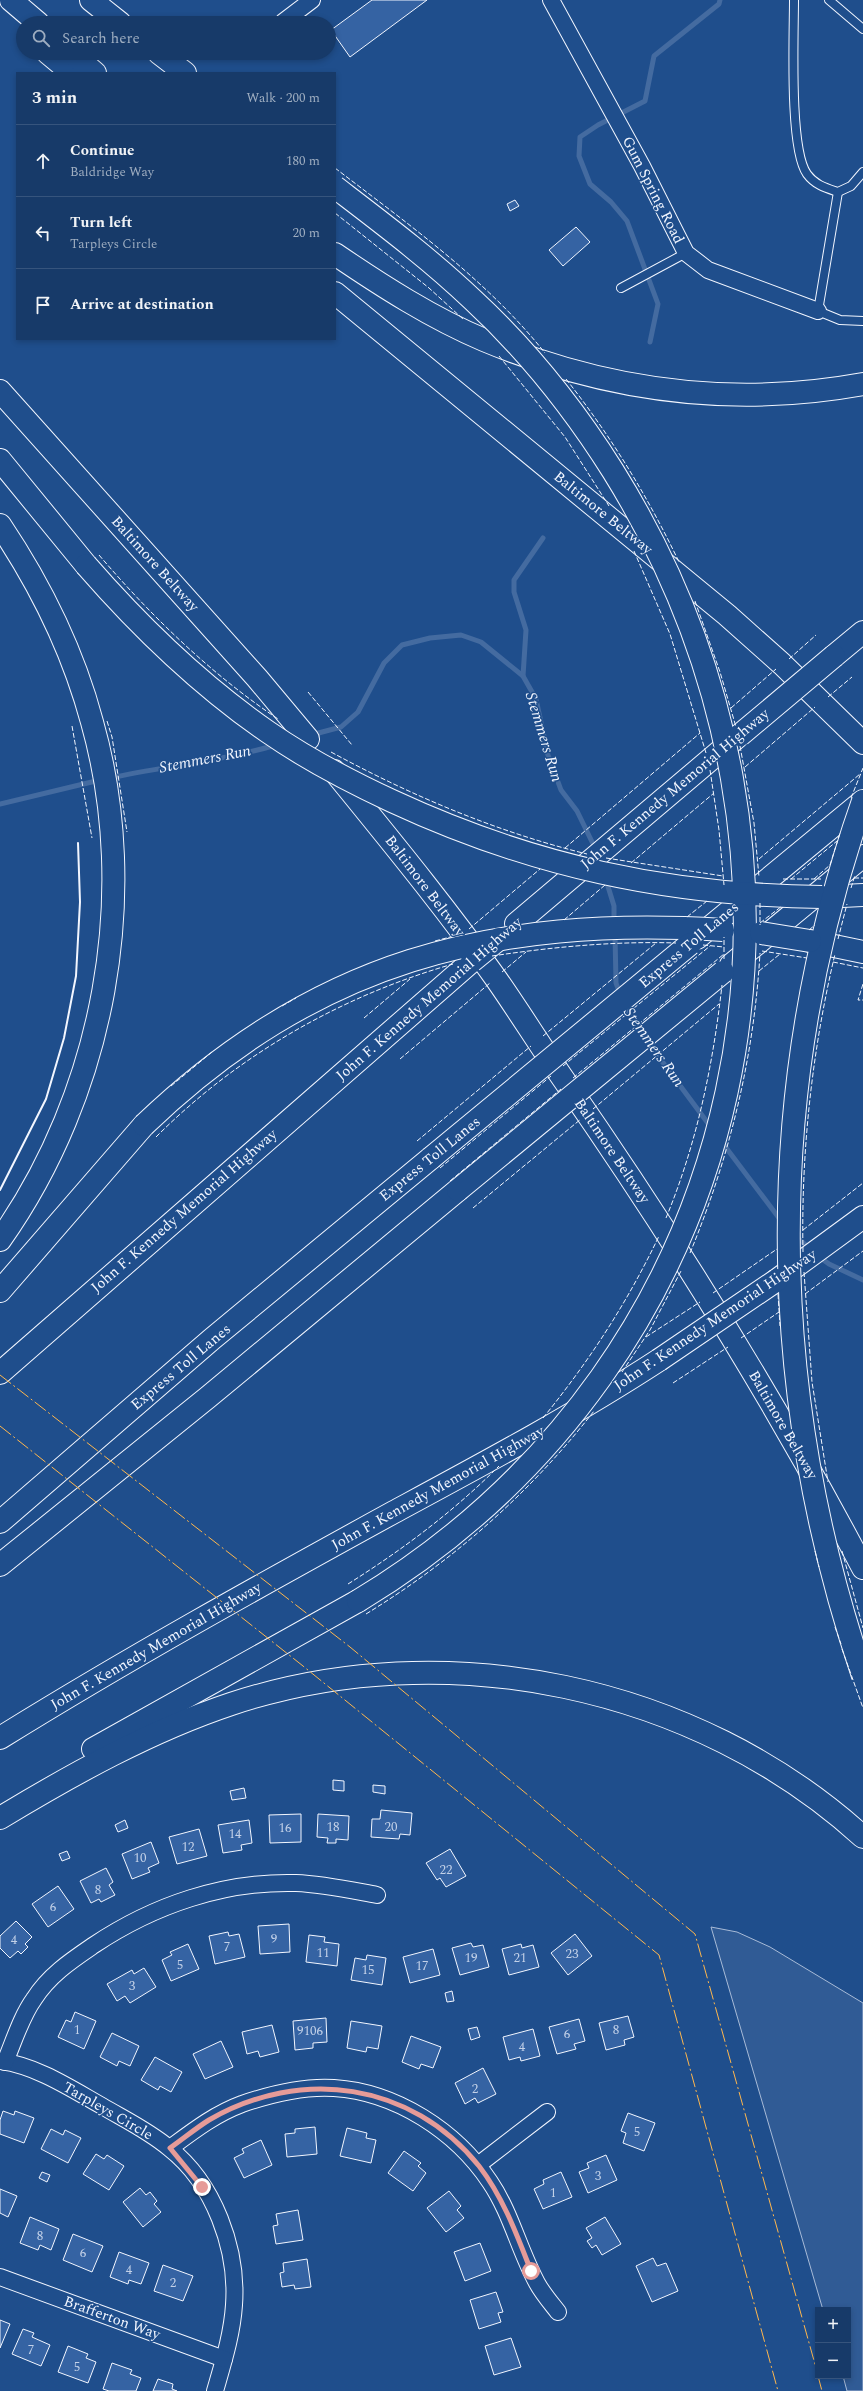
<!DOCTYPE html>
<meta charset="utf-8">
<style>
:root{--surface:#173a69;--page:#20416f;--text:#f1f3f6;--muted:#9eadc0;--line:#36547d}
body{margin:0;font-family:Spectral,serif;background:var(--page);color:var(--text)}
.controls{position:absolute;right:12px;bottom:12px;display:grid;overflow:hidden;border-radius:0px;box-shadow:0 2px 6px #0003}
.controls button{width:36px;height:36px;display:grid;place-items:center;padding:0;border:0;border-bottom:1px solid var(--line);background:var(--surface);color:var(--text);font:20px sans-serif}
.stop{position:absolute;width:12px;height:12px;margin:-9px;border:3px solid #e69b98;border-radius:50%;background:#fff}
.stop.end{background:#e69b98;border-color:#fff;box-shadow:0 1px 4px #0008}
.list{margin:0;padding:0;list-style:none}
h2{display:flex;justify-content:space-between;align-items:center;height:52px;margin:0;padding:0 16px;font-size:17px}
h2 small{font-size:13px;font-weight:400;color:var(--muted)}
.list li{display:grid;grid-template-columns:26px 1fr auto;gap:12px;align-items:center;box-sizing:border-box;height:72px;padding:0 16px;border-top:1px solid var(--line)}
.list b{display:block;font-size:15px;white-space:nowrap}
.list p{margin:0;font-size:13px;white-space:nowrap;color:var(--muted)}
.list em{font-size:13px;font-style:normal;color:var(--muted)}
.icon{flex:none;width:22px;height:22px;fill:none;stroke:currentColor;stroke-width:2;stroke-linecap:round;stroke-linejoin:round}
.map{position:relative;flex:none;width:863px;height:2391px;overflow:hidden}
.search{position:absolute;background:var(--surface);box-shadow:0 2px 6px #0003;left:16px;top:16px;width:320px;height:44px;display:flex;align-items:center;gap:10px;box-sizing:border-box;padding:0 14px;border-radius:22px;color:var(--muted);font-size:15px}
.panel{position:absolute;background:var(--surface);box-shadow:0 2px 6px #0003;left:16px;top:72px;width:320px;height:268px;border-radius:0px}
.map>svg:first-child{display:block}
.built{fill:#305b95;stroke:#a8bbd7}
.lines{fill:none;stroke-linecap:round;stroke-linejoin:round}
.stream{stroke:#446ba0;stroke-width:5}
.building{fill:#3563a3;stroke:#f2f6ff}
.service-casing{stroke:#f2f6ff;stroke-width:10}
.minor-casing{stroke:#f2f6ff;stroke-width:18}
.motorway-casing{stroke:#f2f6ff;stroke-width:24}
.service{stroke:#1f4e8c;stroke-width:8}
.minor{stroke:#1f4e8c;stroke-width:16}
.motorway{stroke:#1f4e8c;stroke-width:22}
.motorway-bridge-casing{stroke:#f2f6ff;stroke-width:24;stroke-linecap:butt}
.motorway-bridge{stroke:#1f4e8c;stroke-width:22}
.fence{stroke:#f2f6ff;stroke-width:1;stroke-dasharray:5 2;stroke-linecap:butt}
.wall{stroke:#f2f6ff;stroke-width:2}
.power{stroke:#ffb74d;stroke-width:1;stroke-dasharray:14 3 2 3;stroke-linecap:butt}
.route{stroke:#e69b98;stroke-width:5}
.labels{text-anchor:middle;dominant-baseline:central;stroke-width:3;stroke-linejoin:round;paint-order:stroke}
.number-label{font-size:13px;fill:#c3d1e8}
.street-label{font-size:15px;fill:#f2f6ff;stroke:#1f4e8c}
.water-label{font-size:16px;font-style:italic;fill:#f2f6ff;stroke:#1f4e8c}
</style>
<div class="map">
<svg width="863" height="2391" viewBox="0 0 863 2391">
<rect width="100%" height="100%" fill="#1f4e8c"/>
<!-- built -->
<polygon class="built" points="711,1927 737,1932 770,1947 863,2003 863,2391 847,2391 843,2376 848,2376 848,2310 823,2310"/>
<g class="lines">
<!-- stream -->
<g class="stream">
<polyline points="650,342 658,304 627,221 611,202 590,184 579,156 580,137 598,125 645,101 654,56 719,4 720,0"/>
<polyline points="523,676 526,630 514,592 514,580 543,538"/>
<polyline points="311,735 341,727 358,712 384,663 402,645 430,638 461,635 481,642 523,676 536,699 548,755 561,790 577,811 596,850"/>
<path d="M110,778C165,766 222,761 276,745"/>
<polyline points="0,804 100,780"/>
<polyline points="606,880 614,906 614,925"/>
<polyline points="615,935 616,983 620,994"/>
<polyline points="624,1005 641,1033"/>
<polyline points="647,1041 710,1126"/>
<polyline points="718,1137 782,1222"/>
<polyline points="796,1236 811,1250"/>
<polyline points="818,1256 829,1264 863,1280"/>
</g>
</g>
<!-- building -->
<g class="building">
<polygon points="372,0 427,0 350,57 331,30"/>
<polygon points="515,200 519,206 510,211 507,204"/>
<polygon points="576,227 590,242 563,266 549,250"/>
<polygon points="333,1780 344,1781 344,1791 333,1790"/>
<polygon points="373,1785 385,1786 385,1794 373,1792"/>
<polygon points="244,1788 246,1798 232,1800 230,1791"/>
<polygon points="381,1810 412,1813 410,1835 400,1834 399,1839 371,1837 372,1819 380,1819"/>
<polygon points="301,1814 301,1842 270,1843 269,1815"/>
<polygon points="318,1814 349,1816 348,1840 336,1839 336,1843 327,1843 328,1838 317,1837"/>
<polygon points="125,1820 128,1828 118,1832 115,1825"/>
<polygon points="249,1820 252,1843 241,1845 242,1850 223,1853 218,1825"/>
<polygon points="199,1829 207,1856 177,1864 169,1837"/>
<polygon points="151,1842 159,1863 148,1868 150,1872 132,1879 122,1854"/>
<polygon points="450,1849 466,1876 446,1887 440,1878 437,1880 426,1863"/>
<polygon points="67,1851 70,1858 62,1861 59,1854"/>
<polygon points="106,1868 113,1882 109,1885 115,1895 101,1902 99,1899 91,1903 80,1881"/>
<polygon points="58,1886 74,1909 48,1927 32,1904"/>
<polygon points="16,1921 32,1937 25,1944 28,1947 21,1954 18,1951 10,1958 0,1948 0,1936"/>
<polygon points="289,1924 290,1952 260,1954 258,1926"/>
<polygon points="228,1932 229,1936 239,1934 245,1957 215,1964 209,1936"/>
<polygon points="575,1934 592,1956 568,1975 551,1953"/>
<polygon points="309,1935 325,1937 324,1942 339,1944 337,1966 306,1962"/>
<polygon points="471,1943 473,1947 483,1945 489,1967 460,1975 452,1948"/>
<polygon points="188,1944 199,1969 171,1981 162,1960 172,1955 170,1952"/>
<polygon points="521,1944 522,1948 533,1945 539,1967 509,1975 502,1949"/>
<polygon points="433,1949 440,1975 410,1983 403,1957"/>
<polygon points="367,1955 386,1958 382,1985 351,1980 355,1958 366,1960"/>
<polygon points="144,1968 156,1987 130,2003 125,1996 117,2001 107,1984 132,1970 134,1974"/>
<polygon points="452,1991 454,2001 447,2002 445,1993"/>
<polygon points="75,2012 96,2021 84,2049 58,2037 66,2020 71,2022"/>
<polygon points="628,2016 634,2037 624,2040 625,2045 606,2050 599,2023"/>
<polygon points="326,2018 327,2042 313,2043 313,2048 295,2050 293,2021"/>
<polygon points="579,2019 585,2041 574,2044 576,2049 557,2054 549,2027"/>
<polygon points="351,2021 382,2026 378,2049 367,2047 366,2052 347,2048"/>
<polygon points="272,2025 279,2052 260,2057 258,2051 247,2054 242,2032"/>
<polygon points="477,2027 480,2037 471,2040 468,2029"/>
<polygon points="533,2029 540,2056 521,2061 520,2057 509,2060 503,2037"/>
<polygon points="112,2033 139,2046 130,2066 119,2061 117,2066 100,2057"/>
<polygon points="411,2036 441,2047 433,2068 421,2064 419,2069 402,2062"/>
<polygon points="221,2041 233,2067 205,2079 193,2054"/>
<polygon points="155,2057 182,2072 171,2092 160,2086 158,2090 141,2080"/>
<polygon points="483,2068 496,2094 478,2103 475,2098 465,2104 455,2083"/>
<polygon points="3,2111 14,2115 15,2111 34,2118 24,2143 0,2134 0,2120"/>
<polygon points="628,2113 655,2123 644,2151 623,2143 626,2133 621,2131"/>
<polygon points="315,2127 317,2154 287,2157 285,2134 295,2133 295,2129"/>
<polygon points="347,2128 367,2133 366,2138 376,2140 371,2163 340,2156"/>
<polygon points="51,2129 63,2135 65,2130 81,2138 68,2163 41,2149"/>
<polygon points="261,2140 272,2165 244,2178 234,2158 244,2153 242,2149"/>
<polygon points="404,2151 421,2163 418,2166 426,2173 413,2191 388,2173"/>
<polygon points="96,2154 104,2159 107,2155 124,2166 109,2190 83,2174"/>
<polygon points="606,2155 617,2180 588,2193 579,2172 589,2168 587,2163"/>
<polygon points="42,2172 50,2175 47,2182 39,2178"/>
<polygon points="561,2172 572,2197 543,2209 534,2189 544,2184 543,2180"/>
<polygon points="140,2188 146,2195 150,2192 157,2201 154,2204 161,2212 143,2227 123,2202"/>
<polygon points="0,2189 17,2196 8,2217 0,2213"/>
<polygon points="449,2191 461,2206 457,2210 464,2218 446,2232 427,2208"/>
<polygon points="298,2210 303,2240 276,2244 273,2226 278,2225 276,2214"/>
<polygon points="30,2217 59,2229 51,2250 40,2245 38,2250 20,2243"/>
<polygon points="605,2217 621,2244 602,2255 596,2245 592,2248 587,2241 592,2238 586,2228"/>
<polygon points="73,2234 103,2246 92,2272 63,2260"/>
<polygon points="480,2243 491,2271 465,2281 454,2252"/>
<polygon points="119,2252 149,2263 141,2284 129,2280 128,2284 110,2277"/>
<polygon points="653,2258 657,2266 666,2263 678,2291 652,2302 636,2266"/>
<polygon points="307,2259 311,2287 295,2289 294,2285 282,2287 280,2273 284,2272 283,2263"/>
<polygon points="163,2265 193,2276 183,2301 154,2291"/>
<polygon points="496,2292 503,2312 498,2313 501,2322 479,2329 470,2300"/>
<polygon points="0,2320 10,2324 0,2348"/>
<polygon points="23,2329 34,2333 32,2337 50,2345 41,2366 12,2354"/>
<polygon points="511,2338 521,2367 494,2375 485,2346"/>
<polygon points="68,2346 88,2354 86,2358 96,2362 88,2383 58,2372"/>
<polygon points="112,2363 132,2370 130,2374 141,2378 136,2391 109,2391 103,2389"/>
<polygon points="158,2379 173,2384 172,2389 177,2391 153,2391"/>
</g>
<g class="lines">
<!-- service casing -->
<g class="service-casing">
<g id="service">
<path d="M794,0C794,35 789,149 807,174C815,185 826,188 838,192L851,186L863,172"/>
<polyline points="829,0 863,29"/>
<polyline points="838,192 818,311 840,320 863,321"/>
<polyline points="621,288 686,253"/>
</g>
</g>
<!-- minor casing -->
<g class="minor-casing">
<g id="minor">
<polyline points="551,0 642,166 686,253 708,270 818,311"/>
<polyline points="283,22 312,0"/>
<path d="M0,2061C37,2066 70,2088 102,2106C124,2119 149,2131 169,2148C214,2183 238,2249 234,2305C232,2335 223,2363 215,2391"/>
<path d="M5,2062C14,2041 21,2017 34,1999C49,1975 72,1960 94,1945C154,1905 224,1881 296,1883C323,1884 350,1890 377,1895"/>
<path d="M170,2148C193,2131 215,2114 242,2104C271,2094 304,2086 334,2088C396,2092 456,2131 490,2182C511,2213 519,2250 537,2283C543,2294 551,2303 558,2312"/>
<polyline points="478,2165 547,2112"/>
<polyline points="0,2277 224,2359"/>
</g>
</g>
<!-- motorway casing -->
<g class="motorway-casing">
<g id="motorway">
<polyline points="11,0 38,23"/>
<polyline points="91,0 120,23"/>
<polyline points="48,53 72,73"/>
<polyline points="72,53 95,73"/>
<polyline points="159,53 185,73"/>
<path d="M335,254C382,286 432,318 484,340C606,391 732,408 863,384"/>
<polyline points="335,293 727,615 782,664 863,743"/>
<polyline points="0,391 257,678 308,739"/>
<polyline points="0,460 86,565"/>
<path d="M0,525C41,586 73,651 92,722C141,895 104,1093 0,1240"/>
<polyline points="834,656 863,632"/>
<path d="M334,771C390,840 446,908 497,980C520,1013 541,1047 564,1080C673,1237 774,1399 863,1568"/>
<polyline points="822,897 863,895"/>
<polyline points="516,924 737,737"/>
<polyline points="697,938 863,801"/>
<polyline points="810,941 863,952"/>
<polyline points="731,965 863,856"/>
<polyline points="777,1280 863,1217"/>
<polyline points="0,1291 144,1125"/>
<polyline points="0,1373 472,961"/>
<polyline points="0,1522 212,1339 431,1158"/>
<polyline points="0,1565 207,1398 458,1190"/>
<path d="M0,1738C129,1658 261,1585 394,1512C483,1464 573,1416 659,1360"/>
<polyline points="93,1749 358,1601"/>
<path d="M0,1818C73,1774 150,1731 231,1704C445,1633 696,1685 863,1837"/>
</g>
</g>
<!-- service -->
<use href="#service" class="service"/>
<!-- minor -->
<use href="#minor" class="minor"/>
<!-- motorway -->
<use href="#motorway" class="motorway"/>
<!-- motorway-bridge casing -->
<g class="motorway-bridge-casing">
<g id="motorway-bridge">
<path d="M335,187C382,223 430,259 473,300C527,350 574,409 613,471C856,861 758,1360 358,1601"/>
<path d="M86,565C140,627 200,685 268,732C307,759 349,781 392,801C532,866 667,895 822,897"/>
<polyline points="740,735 834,656"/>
<path d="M863,801C762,1088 766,1389 863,1676"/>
<polyline points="761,933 810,941"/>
<polyline points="472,961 499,939"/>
<path d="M144,1125C315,961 491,916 723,930"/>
<polyline points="431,1158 690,944"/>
<polyline points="458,1190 723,972"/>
<polyline points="659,1360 777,1280"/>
</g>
</g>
<!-- motorway-bridge -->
<use href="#motorway-bridge" class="motorway-bridge"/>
<!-- fence -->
<g class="fence">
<path d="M335,168C408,224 487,280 545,353"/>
<polyline points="335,213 429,288 463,319"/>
<polyline points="499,356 565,437 609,506"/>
<path d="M566,379C611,436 648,497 679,562"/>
<polyline points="634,551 670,634 706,753"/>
<path d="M99,555C151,616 211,674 278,719"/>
<polyline points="695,601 720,672 736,727"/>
<polyline points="789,659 816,635"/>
<polyline points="308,692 352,745"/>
<polyline points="828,697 852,677"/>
<polyline points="731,708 776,669"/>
<polyline points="107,721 112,737 127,832"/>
<polyline points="72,726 92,838"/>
<polyline points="740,746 754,823 759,877"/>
<path d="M331,752C412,796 497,832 587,854"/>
<polyline points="745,767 815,707"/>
<polyline points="710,770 719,830 724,885"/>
<polyline points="851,798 863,768"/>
<polyline points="565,848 700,733"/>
<polyline points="606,858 723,876"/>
<polyline points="759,859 860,774"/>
<polyline points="631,863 714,793"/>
<polyline points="830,865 840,833"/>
<polyline points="854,878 863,878"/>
<polyline points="783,879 821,879"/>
<polyline points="791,879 837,841"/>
<polyline points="814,879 830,865"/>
<polyline points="851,888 855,875"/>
<polyline points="760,903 760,925"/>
<polyline points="687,917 707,901"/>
<polyline points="564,920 605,885"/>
<polyline points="760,923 782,906"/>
<polyline points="469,929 540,869"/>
<polyline points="809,930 815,925"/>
<polyline points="838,939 847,904"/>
<polyline points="435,941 454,936"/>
<polyline points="703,945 724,947"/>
<polyline points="762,951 807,958"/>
<path d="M492,956C553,947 614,941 676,943"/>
<polyline points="724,959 724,937"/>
<polyline points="833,962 863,968"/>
<polyline points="759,971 780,954"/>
<polyline points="502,972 526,952"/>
<polyline points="863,984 858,1000 863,1000"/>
<polyline points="282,1006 296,998"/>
<polyline points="364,1018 410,979"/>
<polyline points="543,1036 656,943"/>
<polyline points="400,1059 490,983"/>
<polyline points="563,1066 710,946"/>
<polyline points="573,1078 724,954"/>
<polyline points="171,1086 212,1052"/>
<polyline points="593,1109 719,1004"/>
<path d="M156,1137C238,1055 341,996 453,964"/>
<polyline points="417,1141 531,1046"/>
<polyline points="440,1168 551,1076"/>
<polyline points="450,1181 561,1089"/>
<polyline points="473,1208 581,1119"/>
<path d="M666,1218C697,1143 713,1065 722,985"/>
<polyline points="803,1230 863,1183"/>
<path d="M803,1252C801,1152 812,1051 835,954"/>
<path d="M690,1253C730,1156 754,1057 760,953"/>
<polyline points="804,1272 812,1382 828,1482"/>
<polyline points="713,1293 777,1249"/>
<polyline points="778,1294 780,1326"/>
<polyline points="805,1294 863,1251"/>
<polyline points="646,1337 700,1302"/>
<polyline points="741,1338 779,1312"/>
<polyline points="622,1372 650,1330 681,1271"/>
<polyline points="673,1383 728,1347"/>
<path d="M543,1418C590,1360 627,1303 659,1236"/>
<polyline points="815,1551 819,1567"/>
<polyline points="842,1551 863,1628"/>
<path d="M348,1584C402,1550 453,1512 499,1466"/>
<path d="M366,1614C454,1560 530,1493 594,1411"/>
<polyline points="835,1627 841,1644"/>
<polyline points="842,1649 863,1708"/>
</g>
<!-- wall -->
<polyline class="wall" points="0,1190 46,1099 64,1038 76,976 80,902 78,843"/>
<!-- power -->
<g class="power">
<polyline points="0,1375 350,1647 695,1934 818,2375"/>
<polyline points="0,1426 303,1666 659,1955 778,2391"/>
<polyline points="818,2376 822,2391"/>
</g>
</g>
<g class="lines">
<!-- route -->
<path class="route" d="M202,2187L170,2148C183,2139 196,2128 209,2120C301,2067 411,2082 479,2166C503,2197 517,2235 531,2271"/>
</g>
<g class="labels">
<!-- number labels -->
<g class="number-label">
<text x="333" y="1827">18</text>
<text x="391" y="1827">20</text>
<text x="285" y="1828">16</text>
<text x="235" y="1834">14</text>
<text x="188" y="1847">12</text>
<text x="140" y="1858">10</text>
<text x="446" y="1870">22</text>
<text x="98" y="1890">8</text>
<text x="53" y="1907">6</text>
<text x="274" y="1939">9</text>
<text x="14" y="1940">4</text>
<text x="227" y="1947">7</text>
<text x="323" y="1953">11</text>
<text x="572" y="1954">23</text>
<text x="471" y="1958">19</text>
<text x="520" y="1958">21</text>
<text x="180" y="1965">5</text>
<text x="422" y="1966">17</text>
<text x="368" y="1970">15</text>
<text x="132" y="1986">3</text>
<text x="77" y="2030">1</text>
<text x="616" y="2030">8</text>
<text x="310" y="2031">9106</text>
<text x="567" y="2034">6</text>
<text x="522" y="2047">4</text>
<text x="475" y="2089">2</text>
<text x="637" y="2132">5</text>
<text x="598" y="2176">3</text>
<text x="553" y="2193">1</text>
<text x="40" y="2236">8</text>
<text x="83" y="2253">6</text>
<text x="129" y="2270">4</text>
<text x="173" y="2283">2</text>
<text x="31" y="2350">7</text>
<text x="77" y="2367">5</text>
</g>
<!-- street labels -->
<g class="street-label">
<text transform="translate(653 190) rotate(63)">Gum Spring Road</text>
<text transform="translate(603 513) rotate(39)">Baltimore Beltway</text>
<text transform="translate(155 564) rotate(48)">Baltimore Beltway</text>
<text transform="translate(675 789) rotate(-40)">John F. Kennedy Memorial Highway</text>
<text transform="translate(425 886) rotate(53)">Baltimore Beltway</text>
<text transform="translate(689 945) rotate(-40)">Express Toll Lanes</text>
<text transform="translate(429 999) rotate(-41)">John F. Kennedy Memorial Highway</text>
<text transform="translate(612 1151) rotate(56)">Baltimore Beltway</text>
<text transform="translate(430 1159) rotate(-39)">Express Toll Lanes</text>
<text transform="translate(184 1211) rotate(-41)">John F. Kennedy Memorial Highway</text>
<text transform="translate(715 1320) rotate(-34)">John F. Kennedy Memorial Highway</text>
<text transform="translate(181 1367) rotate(-40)">Express Toll Lanes</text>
<text transform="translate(783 1425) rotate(60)">Baltimore Beltway</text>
<text transform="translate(438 1488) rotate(-29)">John F. Kennedy Memorial Highway</text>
<text transform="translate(156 1646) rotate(-30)">John F. Kennedy Memorial Highway</text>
<text transform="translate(108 2111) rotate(30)">Tarpleys Circle</text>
<text transform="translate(112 2318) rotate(20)">Brafferton Way</text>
</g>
<!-- water labels -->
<g class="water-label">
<text transform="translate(544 737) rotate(73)">Stemmers Run</text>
<text transform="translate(205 759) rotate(-11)">Stemmers Run</text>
<text transform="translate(654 1047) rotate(55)">Stemmers Run</text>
</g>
</g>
</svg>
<div class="controls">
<button>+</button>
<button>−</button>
</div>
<div class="stop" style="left:531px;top:2271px"></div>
<div class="stop end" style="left:202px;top:2187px"></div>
<div class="search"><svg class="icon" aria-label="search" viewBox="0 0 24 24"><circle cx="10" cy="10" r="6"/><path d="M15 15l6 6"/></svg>Search here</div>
<section class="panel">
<h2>3 min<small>Walk · 200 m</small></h2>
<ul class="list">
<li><svg class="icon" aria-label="ahead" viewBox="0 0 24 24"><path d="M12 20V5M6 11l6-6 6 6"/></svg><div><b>Continue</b><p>Baldridge Way</p></div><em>180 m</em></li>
<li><svg class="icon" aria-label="left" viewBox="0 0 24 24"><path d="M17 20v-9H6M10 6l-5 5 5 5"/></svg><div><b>Turn left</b><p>Tarpleys Circle</p></div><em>20 m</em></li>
<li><svg class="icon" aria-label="arrive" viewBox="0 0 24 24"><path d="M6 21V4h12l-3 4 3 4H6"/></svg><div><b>Arrive at destination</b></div></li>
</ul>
</section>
</div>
